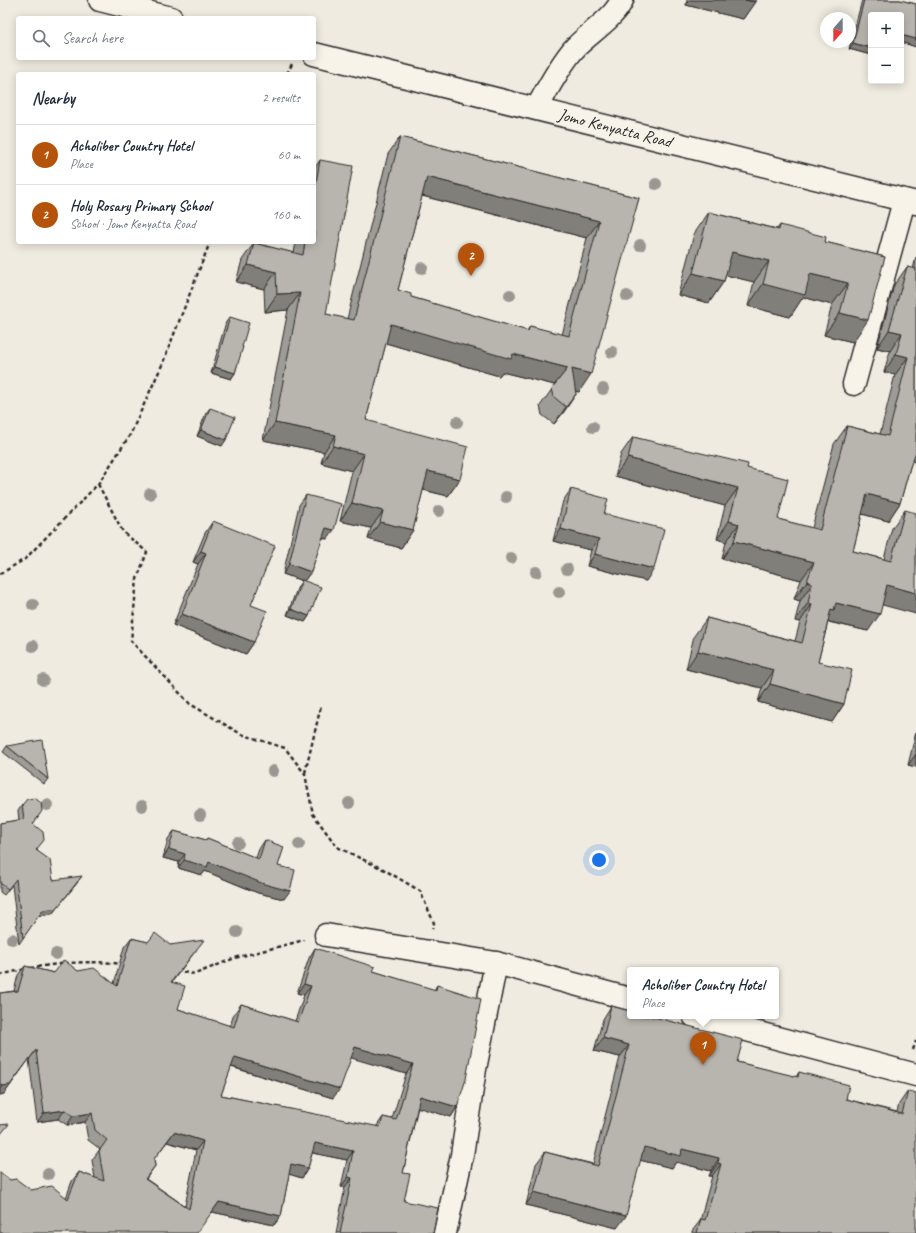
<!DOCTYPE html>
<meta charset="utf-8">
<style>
:root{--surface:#fff;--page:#f6f6f7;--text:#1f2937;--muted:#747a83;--line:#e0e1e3;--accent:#b45309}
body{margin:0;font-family:Caveat,sans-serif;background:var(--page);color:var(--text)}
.controls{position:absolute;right:12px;top:12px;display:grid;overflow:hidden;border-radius:4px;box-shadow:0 2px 10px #0003}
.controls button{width:36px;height:36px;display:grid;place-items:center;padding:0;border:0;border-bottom:1px solid var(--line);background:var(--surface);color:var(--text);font:20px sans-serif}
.compass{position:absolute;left:820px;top:12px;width:36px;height:36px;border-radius:50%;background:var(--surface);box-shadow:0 2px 10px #0003;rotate:201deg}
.you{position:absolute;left:599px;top:860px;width:14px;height:14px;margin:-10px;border:3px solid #fff;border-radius:50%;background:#1a73e8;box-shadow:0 0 0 6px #1a73e833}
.badge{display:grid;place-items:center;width:26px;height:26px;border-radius:50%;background:var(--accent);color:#fff;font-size:13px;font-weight:700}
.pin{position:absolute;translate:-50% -33px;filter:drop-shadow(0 1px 2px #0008)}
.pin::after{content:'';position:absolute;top:21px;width:14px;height:12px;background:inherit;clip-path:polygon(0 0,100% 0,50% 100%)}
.popup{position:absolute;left:627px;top:967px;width:152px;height:52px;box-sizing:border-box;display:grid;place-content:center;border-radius:4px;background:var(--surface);filter:drop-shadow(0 1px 3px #0005);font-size:13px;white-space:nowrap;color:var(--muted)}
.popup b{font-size:15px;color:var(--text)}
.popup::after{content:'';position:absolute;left:50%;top:100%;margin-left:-8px;border:8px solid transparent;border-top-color:var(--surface)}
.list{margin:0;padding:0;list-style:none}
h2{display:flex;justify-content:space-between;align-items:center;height:52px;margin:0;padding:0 16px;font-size:17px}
h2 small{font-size:13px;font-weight:400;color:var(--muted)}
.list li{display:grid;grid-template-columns:26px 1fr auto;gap:12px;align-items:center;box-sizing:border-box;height:60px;padding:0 16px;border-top:1px solid var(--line)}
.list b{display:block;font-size:15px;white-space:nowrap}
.list p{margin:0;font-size:13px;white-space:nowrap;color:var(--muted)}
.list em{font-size:13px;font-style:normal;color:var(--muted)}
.icon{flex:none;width:22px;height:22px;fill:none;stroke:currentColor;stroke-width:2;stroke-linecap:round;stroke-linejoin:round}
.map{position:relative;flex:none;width:916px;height:1233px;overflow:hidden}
.search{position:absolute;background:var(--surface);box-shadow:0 2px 10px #0003;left:16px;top:16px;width:300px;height:44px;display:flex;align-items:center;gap:10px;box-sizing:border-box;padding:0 14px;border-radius:4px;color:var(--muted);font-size:15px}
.panel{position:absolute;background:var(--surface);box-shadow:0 2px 10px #0003;left:16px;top:72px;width:300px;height:172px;border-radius:4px}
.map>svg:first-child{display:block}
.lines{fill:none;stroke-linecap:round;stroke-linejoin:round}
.minor-casing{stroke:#2b2b2b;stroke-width:25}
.major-casing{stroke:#2b2b2b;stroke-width:25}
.path{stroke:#2b2b2b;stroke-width:2.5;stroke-dasharray:4 3;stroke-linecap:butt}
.minor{stroke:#f7f3e8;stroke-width:22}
.major{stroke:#f7f3e8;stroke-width:22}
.tree{fill:#9a9791}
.wall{fill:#9e9c96;stroke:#2b2b2b;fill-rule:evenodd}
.shaded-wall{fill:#817f7a;stroke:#2b2b2b}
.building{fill:#b8b5ae;stroke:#2b2b2b;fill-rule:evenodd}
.labels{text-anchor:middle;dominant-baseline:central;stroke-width:3.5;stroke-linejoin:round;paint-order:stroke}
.street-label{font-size:17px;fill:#2b2b2b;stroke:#f7f3e8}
</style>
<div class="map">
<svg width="916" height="1233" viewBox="0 0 916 1233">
<rect width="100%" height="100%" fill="#efebe0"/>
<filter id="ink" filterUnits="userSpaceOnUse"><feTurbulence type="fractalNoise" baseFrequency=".025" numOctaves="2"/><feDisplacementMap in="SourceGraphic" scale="8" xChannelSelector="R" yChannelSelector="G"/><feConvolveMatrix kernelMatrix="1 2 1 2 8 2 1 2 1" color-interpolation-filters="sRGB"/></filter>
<g filter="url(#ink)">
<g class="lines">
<!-- minor casing -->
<g class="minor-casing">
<g id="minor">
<path d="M537,108C548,88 558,68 573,50C587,34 613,20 622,0"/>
<polyline points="854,384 904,201"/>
<polyline points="326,935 496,963 630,999"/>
<polyline points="694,1016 916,1075"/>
<polyline points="445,1233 462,1155 475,1069 496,963"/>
</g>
</g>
<!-- major casing -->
<g class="major-casing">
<g id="major">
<polyline points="100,0 171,18"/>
<polyline points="314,54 916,203"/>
</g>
</g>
<!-- path -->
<g class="path">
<polyline points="287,74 292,64"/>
<polyline points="98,484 123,532 147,552 137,579 131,641 190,704 241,734 285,748 305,774 313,814 337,847 383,869 420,891 434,923 432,929"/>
<polyline points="0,574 25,559 98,484 130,435 162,365 210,242"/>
<polyline points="305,773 321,706"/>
<path d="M30,968C61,963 90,960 122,964"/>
<polyline points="176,971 195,974 235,958 304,940"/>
<polyline points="0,975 25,969"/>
<polyline points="913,1050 916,1041"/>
</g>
<!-- minor -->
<use href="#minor" class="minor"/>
<!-- major -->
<use href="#major" class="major"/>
</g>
<!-- trees -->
<g class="tree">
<circle cx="656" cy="184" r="6"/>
<circle cx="640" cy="245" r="6"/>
<circle cx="422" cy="268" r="6"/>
<circle cx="510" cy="295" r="6"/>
<circle cx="627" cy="296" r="6"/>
<circle cx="612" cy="352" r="6"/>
<circle cx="603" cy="389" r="6"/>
<circle cx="457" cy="422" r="6"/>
<circle cx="593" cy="427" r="6"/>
<circle cx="150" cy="494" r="6"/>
<circle cx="506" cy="497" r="6"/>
<circle cx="439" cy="511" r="6"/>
<circle cx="511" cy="558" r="6"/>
<circle cx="567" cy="569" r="6"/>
<circle cx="536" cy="572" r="6"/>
<circle cx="559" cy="592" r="6"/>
<circle cx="33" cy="605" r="6"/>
<circle cx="33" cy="646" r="6"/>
<circle cx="43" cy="680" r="6"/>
<circle cx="273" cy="771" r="6"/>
<circle cx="349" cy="803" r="6"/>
<circle cx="47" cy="805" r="6"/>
<circle cx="142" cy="806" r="6"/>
<circle cx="200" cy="815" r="6"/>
<circle cx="238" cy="843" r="6"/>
<circle cx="299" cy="844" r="6"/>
<circle cx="237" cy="932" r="6"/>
<circle cx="12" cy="939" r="6"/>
<circle cx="56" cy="954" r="6"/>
<circle cx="48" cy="1174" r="6"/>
</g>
<!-- wall -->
<g class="wall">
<polygon points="687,0 756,0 743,19 686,5"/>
<polygon points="862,0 900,0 916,4 916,47 901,42 901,15 871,15 871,55 849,49"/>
<path d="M400,137L639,198L579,392L575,391L576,394L554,424L542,415L540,406L555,385L502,372L499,376L386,343L366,420L460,479L448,496L423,490L413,530L401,548L368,539L371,528L340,521L352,471L321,463L324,452L263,440L288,310L265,312L264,289L236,282L242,260L254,243L294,253L296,242H314V169L320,160L326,314L347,319L388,154ZM422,196L587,238L562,335L530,326L527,331L411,297L398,290Z"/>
<polygon points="709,212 777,229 780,225 825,242 885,257 853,342 824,335 832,305 803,297 790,317 748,306 754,282 726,275 724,281 709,303 678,295 694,234"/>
<polygon points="916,257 916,462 912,461 910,467 900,503 888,521 862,514 853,551 884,559 892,528 905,510 882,605 868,631 828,622 818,662 844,704 832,722 758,702 762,688 686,669 694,636 707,618 795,641 800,622 795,621 800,601 794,599 801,580 722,559 726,542 717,539 725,506 615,476 621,454 633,437 747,468 778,519 812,528 834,444 847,426 880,434 895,375 884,372 890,351 877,348 894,285 907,267 913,269"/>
<polygon points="230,317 242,347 235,373 231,379 211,373 226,322"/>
<polygon points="210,408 222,446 197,436 206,413"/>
<polygon points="571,489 604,514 646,581 587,566 591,550 553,541 563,501"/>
<polygon points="306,495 327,539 322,538 311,572 304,581 309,616 305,622 287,615 298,586 302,581 283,574 299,505"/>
<polygon points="213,521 251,605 254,642 246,654 173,625 198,564 193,562 205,533"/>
<polygon points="916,732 916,767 908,765"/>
<polygon points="7,746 48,779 44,784 3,752"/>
<polygon points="22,805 33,824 37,850 53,880 78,882 52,914 38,916 19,944 12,885 4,895 0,892 0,823 19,820 18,811"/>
<polygon points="174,831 206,840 207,838 256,858 259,849 265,840 278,866 284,899 258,893 205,871 202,875 178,868 179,862 163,858 168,839"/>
<path d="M131,938L148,942L197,949L172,982L178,1009L230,1026L234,1014L241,1004L295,1021L304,995L297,993L309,958L315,948L373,971L434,990L437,985L457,1107L451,1117L418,1107L403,1173L404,1201L433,1233H336L345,1187H341L347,1160L312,1153L308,1168L302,1178L289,1174L281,1216L274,1225L212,1212L0,1233L10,1180L31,1190L66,1198L72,1181L79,1172L95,1178L92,1160L100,1149L88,1140L85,1122L67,1125L58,1119L37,1122L29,1059L4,1094L0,1095V993L14,991L18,975L25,966L54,973L78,971L114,984L124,947ZM351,1057L406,1074L392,1119L383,1117L376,1127L221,1095L231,1067L333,1098ZM167,1142L196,1150L185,1206L146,1179L155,1166L154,1159Z"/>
<polygon points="611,1006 737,1062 796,1077 799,1072 846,1099 897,1112 899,1104 908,1091 916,1233 692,1233 692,1231 700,1221 712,1176 709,1176 711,1171 676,1162 672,1168 640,1160 617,1228 526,1205 536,1164 545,1152 593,1164 620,1057 594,1051 603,1019"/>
</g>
<!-- shaded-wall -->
<g class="shaded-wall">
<polygon points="689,0 745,0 755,2 743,19 686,5"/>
<polygon points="901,35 916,39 916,47 901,42"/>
<polygon points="853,43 871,48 871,55 849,49"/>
<polygon points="427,177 599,221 587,238 415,194"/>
<polygon points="732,252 769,261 754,282 717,273"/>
<polygon points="248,265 276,272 264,289 236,282"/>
<polygon points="693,273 724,281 709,303 678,295"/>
<polygon points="810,274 848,283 832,305 803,297 790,317 748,306 763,284"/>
<polygon points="300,293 288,310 265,312 277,294"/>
<polygon points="840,313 868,320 853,342 824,335"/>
<polygon points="391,324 513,354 568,368 555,385 502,372 499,376 379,341"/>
<polygon points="889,330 902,333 890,351 877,348"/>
<polygon points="896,354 908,357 895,375 884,372"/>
<polygon points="215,367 235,373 231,379 211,373"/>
<polygon points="572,369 591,374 579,392 559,387"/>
<polygon points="576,394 564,412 554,424 566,407"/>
<polygon points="275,423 336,435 324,452 263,440"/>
<polygon points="201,430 226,440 222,446 197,436"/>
<polygon points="333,446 364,454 352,471 321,463"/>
<polygon points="916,447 916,462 907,460"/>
<polygon points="628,458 738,488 725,506 615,476"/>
<polygon points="428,471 460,479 448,496 416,488"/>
<polygon points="867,494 900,503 888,521 855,512"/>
<polygon points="352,503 383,511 371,528 340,521"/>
<polygon points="729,521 739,524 726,542 717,539"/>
<polygon points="380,522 413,530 401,548 368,539"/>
<polygon points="326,528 334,530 327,539 319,537"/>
<polygon points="561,529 599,539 591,550 553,541"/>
<polygon points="734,541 814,562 801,580 722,559"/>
<polygon points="201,551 206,553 198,564 193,562"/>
<polygon points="595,554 654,569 646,581 587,566"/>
<polygon points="289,564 311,572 304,581 283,574"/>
<polygon points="807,581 812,584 800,601 794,599"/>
<polygon points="887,585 916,593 916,614 875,603"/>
<polygon points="808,603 812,604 800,622 795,621"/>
<polygon points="836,603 880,614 868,631 826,621 819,627"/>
<polygon points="291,609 309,616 305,622 287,615"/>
<polygon points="182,614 254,642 246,654 173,625"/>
<polygon points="698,651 774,670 762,688 686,669"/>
<polygon points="770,684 844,704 832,722 758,702"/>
<polygon points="916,754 916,767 908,765"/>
<polygon points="169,849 185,854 179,862 163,858"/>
<polygon points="184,860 209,862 290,891 284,899 258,893 205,871 202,875 178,868"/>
<polygon points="82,876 52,914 38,916 43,910"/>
<polygon points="304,984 311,986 304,995 297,993"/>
<polygon points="603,1038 629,1045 620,1057 594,1051"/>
<polygon points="355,1047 413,1064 406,1074 348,1057"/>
<polygon points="36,1050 4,1094 0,1095 0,1089 2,1086"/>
<polygon points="235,1057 340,1089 333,1098 229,1066"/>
<polygon points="420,1096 457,1107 451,1117 413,1106"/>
<polygon points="65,1110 58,1119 37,1122 44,1113"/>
<polygon points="92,1113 85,1122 67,1125 73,1116"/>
<polygon points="174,1132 203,1141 196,1150 167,1142"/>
<polygon points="315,1143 353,1151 347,1160 308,1152"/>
<polygon points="644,1147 682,1149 719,1158 711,1171 676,1162 672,1168 635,1159"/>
<polygon points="718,1163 721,1164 712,1176 709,1176"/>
<polygon points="291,1164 308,1168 302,1178 285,1173"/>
<polygon points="348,1177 352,1178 345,1187 341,1187"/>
<polygon points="534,1192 626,1216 617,1228 526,1205"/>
<polygon points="219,1202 281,1216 274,1225 212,1212"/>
</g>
<!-- building -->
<g class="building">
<polygon points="745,0 756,0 755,2"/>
<polygon points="864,0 900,0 916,4 916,39 901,35 901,15 871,15 871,48 853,43"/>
<path d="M400,137L639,198L591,374L572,369L576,394L566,407L554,397L552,388L568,368L513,354L511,359L391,324L366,420L468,447L460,479L428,471L413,530L380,522L383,511L352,503L364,454L333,446L336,435L275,423L300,293L277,294L276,272L248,265L254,243L303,255L305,242H314V195L320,160L353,166L326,314L354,320ZM427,177L599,221L569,336L530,326L528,331L411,297V294L398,290Z"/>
<polygon points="709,212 779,230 780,225 826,237 825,242 885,257 868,320 840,313 848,283 810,274 805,295 763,284 769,261 732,252 724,281 693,273"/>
<polygon points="907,267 916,269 916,452 910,467 900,503 867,494 853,551 891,561 905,510 916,513 916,593 887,585 880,614 836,603 834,610 831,609 818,662 852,670 844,704 770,684 774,670 698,651 707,618 802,643 812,604 808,603 812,584 807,581 814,562 734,541 739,524 729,521 738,488 628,458 633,437 748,464 747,468 788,479 778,519 820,530 847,426 888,436 908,357 896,354 902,333 889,330"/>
<polygon points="230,317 249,323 242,347 243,347 235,373 215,367"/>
<polygon points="210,408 235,417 226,440 201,430"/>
<polygon points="571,489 608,499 604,514 664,529 654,569 595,554 599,539 561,529"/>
<polygon points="306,495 341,504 334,530 326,528 311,572 289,564"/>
<polygon points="213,521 275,546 251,605 267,611 254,642 182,614 206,553 201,551"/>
<polygon points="302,580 321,587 309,616 291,609"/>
<polygon points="42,740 48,779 7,746"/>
<polygon points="35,798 41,803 42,811 33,824 43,832 44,840 36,850 50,860 53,880 82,876 57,908 43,910 23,938 16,879 8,889 0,883 0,823 24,819 22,805 27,799"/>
<polygon points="174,831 206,840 207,838 259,859 265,840 284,847 278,866 295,870 290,891 264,884 209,862 207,867 184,860 185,854 169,849"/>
<path d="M155,933L170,945L204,940L171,982L185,986L178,1009L234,1027L241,1004L298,1022L311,986L304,984L315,948L375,967L373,971L436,990L437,985L481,999L466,1079L457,1107L420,1096L403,1173L410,1174L404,1201L438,1208L433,1233H340L352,1178L348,1177L353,1151L315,1143L308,1168L291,1164L281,1216L219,1202L197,1233H0V1172L10,1180L16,1179L31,1190L52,1186L68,1199L79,1172L104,1181L99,1151L107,1140L95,1130L92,1113L73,1116L65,1110L44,1113L36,1050L10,1085L2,1086L0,1084V993L18,991L25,966L54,973L64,960L78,971L94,968L117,986L131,938L148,942ZM355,1047L413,1064L396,1120L383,1117L380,1127L221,1095L235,1057L340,1089ZM174,1132L203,1141L189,1209L145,1179L155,1166L154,1159Z"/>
<polygon points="611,1006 630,1011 630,1016 650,1016 743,1040 737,1062 798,1077 799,1072 849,1085 846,1099 902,1114 908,1091 916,1093 916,1233 697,1233 701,1219 705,1220 721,1164 718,1163 719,1158 682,1149 681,1156 644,1147 626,1216 534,1192 545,1152 598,1166 629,1045 603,1038"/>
<polygon points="9,1124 0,1135 0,1125"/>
</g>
</g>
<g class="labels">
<!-- street labels -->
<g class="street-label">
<text transform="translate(615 128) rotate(14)">Jomo Kenyatta Road</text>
</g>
</g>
</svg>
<div class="controls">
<button>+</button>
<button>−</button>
</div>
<svg class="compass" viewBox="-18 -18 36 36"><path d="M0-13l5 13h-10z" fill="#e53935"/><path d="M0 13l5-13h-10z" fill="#747a83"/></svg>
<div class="you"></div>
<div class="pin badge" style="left:703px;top:1065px">1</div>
<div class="popup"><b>Acholiber Country Hotel</b>Place</div>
<div class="pin badge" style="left:471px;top:276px">2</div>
<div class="search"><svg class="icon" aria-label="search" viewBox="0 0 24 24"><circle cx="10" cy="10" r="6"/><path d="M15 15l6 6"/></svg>Search here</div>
<section class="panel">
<h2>Nearby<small>2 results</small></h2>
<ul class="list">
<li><span class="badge">1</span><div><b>Acholiber Country Hotel</b><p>Place</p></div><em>60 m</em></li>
<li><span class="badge">2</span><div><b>Holy Rosary Primary School</b><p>School · Jomo Kenyatta Road</p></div><em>160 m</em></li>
</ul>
</section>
</div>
